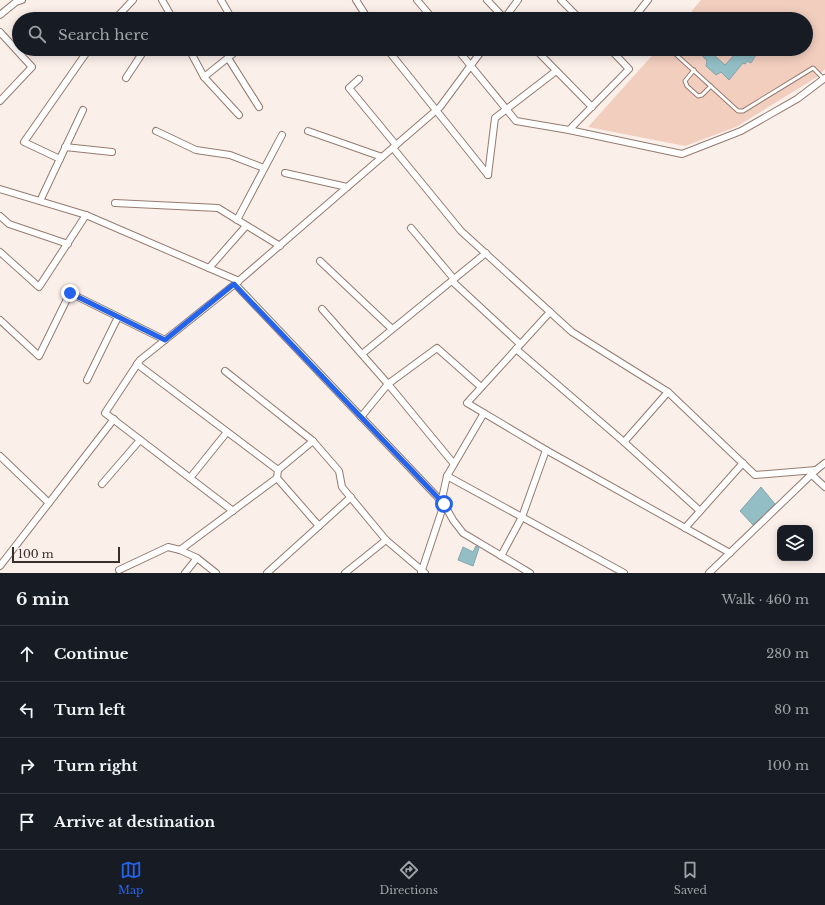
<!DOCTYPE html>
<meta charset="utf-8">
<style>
:root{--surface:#171b24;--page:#20242c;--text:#f1f3f6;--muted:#9ea1a6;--line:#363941;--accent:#2563eb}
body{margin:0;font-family:"Libre Baskerville",serif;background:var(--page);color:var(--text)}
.controls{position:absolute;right:12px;bottom:12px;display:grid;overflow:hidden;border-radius:8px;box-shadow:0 2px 10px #0003}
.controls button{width:36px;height:36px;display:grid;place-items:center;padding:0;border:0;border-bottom:1px solid var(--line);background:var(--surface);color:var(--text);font:20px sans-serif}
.scale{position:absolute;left:12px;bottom:10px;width:108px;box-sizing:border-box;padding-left:4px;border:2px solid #392e29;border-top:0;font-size:11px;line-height:14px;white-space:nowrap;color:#392e29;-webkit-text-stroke:3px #fbefea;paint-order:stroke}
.stop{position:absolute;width:12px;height:12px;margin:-9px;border:3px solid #2563eb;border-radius:50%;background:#fff}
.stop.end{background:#2563eb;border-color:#fff;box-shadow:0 1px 4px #0008}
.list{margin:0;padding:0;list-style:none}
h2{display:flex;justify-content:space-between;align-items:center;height:52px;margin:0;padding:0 16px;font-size:17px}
h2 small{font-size:13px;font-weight:400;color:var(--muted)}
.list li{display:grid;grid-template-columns:26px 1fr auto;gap:12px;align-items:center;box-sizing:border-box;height:56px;padding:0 16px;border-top:1px solid var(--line)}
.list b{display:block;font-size:15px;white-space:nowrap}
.list em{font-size:13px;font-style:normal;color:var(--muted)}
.icon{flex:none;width:22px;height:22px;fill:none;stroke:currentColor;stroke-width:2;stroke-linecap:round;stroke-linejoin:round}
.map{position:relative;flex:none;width:825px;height:573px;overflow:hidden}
.search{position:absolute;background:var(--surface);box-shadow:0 2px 10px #0003;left:12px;right:12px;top:12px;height:44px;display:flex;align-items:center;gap:10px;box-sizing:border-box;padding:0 14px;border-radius:22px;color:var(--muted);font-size:15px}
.sheet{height:276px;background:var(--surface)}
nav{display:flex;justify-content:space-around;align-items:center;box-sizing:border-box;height:56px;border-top:1px solid var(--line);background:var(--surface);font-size:11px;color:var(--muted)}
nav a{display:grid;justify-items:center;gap:2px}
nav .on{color:var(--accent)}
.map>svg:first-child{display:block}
.green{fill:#f2cebf}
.building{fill:#93bec6;stroke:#84a5ab}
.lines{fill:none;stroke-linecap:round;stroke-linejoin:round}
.lane-casing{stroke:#957b6f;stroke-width:5}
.street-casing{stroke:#957b6f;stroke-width:8}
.lane{stroke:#fff;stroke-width:3}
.street{stroke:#fff;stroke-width:6}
.route{stroke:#2563eb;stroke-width:5}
</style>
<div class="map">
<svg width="825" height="573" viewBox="0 0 825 573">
<rect width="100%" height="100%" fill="#fbefea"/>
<!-- green -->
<polygon class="green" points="701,0 825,0 825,69 817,77 736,127 685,146 588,127 658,49 806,49 806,19 679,19 681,17 685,19"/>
<!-- building -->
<g class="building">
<polygon points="703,49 721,49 715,56 725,65 736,53 746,49 750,49 756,55 751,63 747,61 745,64 743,63 729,80 721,72 716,75 706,66 707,61 700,53"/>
<polygon points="761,487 775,504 753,525 740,511"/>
<polygon points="476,546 479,548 473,566 458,560 463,547 473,552"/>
</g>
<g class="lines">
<!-- lane casing -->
<g class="lane-casing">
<g id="lane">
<polyline points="671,50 738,111 743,111 813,68 824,79"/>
<polyline points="694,70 685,81 687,86 698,96 702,95 711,86"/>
</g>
</g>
<!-- street casing -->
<g class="street-casing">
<g id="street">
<polyline points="162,0 173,19"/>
<polyline points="221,0 232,19"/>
<polyline points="356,0 368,19"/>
<polyline points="417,0 433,19"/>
<polyline points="487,0 505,19"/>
<polyline points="561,0 580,19"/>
<polyline points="0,15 16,2 22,0"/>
<polyline points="115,19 133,0"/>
<polyline points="504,19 518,0"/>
<polyline points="633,19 648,0"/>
<polyline points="0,32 32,67 0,101"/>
<polyline points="189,49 204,77 239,115"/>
<polyline points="387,49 488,175"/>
<polyline points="457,49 516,121 569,130 682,154 741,131 797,99 825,78"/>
<polyline points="535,49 592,107"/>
<polyline points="228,58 259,107"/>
<polyline points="204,77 239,49"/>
<polyline points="126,78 145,49"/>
<polyline points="359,79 349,88 396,145"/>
<polyline points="569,130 629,69 610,49"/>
<polyline points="156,131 196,150 230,155 264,168"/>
<polyline points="308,131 382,157"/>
<polyline points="65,147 112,152"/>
<polyline points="393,148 461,231 550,312 572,332 668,392 755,475 816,470"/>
<polyline points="60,159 24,142 89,49"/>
<polyline points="285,173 347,187"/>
<polyline points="488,175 495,118 556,71"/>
<polyline points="0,189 86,215 239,281"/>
<polyline points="40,201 83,110"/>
<polyline points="115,203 218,208 280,246"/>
<polyline points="0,216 9,224 68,244"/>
<polyline points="237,220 282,135"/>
<polyline points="411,228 454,279"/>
<polyline points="0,252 39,287 86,215"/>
<polyline points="320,261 392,329"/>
<polyline points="209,268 246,226"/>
<polyline points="452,281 520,344"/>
<polyline points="235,284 440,107 483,49"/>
<polyline points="322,309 388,384 454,464"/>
<polyline points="550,312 467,403 546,450 730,553"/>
<polyline points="0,320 39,356 70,293 165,340"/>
<polyline points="516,349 624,442 700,511"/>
<polyline points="362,354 486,253"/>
<polyline points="137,364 278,470"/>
<polyline points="225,371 313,441 339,471 342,487 386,540 425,573"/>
<polyline points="87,380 118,317"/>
<polyline points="361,417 388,384 437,348 481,387"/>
<polyline points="313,441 278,470 277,478 319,526"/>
<polyline points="624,442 668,392"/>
<polyline points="0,456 49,503"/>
<polyline points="811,474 825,487"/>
<polyline points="447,476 624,573"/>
<polyline points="190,478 227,432"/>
<polyline points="102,484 140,440"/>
<polyline points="233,511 105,413 140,360 235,284 444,504 453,520 463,533 530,573"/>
<polyline points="685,528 743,463"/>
<polyline points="180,550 277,478"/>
<polyline points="501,556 522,517 546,450"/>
<polyline points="0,566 114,419"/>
<polyline points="119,570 168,547 180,550 197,558 216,573"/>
<polyline points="185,573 197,558"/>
<polyline points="267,573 351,497"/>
<polyline points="345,573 386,540"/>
<polyline points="421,573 444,504 443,494 447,476 484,413"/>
<polyline points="709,573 816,470 825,463"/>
</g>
</g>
<!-- lane -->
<use href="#lane" class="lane"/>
<!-- street -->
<use href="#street" class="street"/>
</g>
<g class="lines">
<!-- route -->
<polyline class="route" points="70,293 165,340 234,284 444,504"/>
</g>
</svg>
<div class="controls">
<button><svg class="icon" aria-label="layers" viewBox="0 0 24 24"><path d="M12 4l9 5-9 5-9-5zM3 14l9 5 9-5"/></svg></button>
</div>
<div class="scale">100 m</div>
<div class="stop" style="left:444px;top:504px"></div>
<div class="stop end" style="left:70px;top:293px"></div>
<div class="search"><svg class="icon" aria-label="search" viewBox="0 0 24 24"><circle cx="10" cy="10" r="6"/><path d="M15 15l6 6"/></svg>Search here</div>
</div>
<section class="sheet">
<h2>6 min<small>Walk · 460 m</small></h2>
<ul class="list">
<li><svg class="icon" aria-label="ahead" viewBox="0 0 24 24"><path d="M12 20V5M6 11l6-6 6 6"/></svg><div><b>Continue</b></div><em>280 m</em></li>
<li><svg class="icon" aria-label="left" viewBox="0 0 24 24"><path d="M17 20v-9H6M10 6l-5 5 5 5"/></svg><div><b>Turn left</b></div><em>80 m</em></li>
<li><svg class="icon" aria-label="right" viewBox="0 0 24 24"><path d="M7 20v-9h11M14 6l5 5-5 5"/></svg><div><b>Turn right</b></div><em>100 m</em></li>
<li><svg class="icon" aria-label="arrive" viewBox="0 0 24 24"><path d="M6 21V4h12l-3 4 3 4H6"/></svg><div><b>Arrive at destination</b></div></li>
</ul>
</section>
<nav>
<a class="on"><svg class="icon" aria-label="map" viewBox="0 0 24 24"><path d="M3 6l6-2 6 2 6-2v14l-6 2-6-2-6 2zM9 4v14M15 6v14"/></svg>Map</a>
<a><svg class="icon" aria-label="directions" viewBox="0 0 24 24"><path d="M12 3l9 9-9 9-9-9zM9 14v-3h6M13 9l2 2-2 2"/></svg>Directions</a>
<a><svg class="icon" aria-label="saved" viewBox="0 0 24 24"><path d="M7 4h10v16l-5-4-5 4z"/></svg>Saved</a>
</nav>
